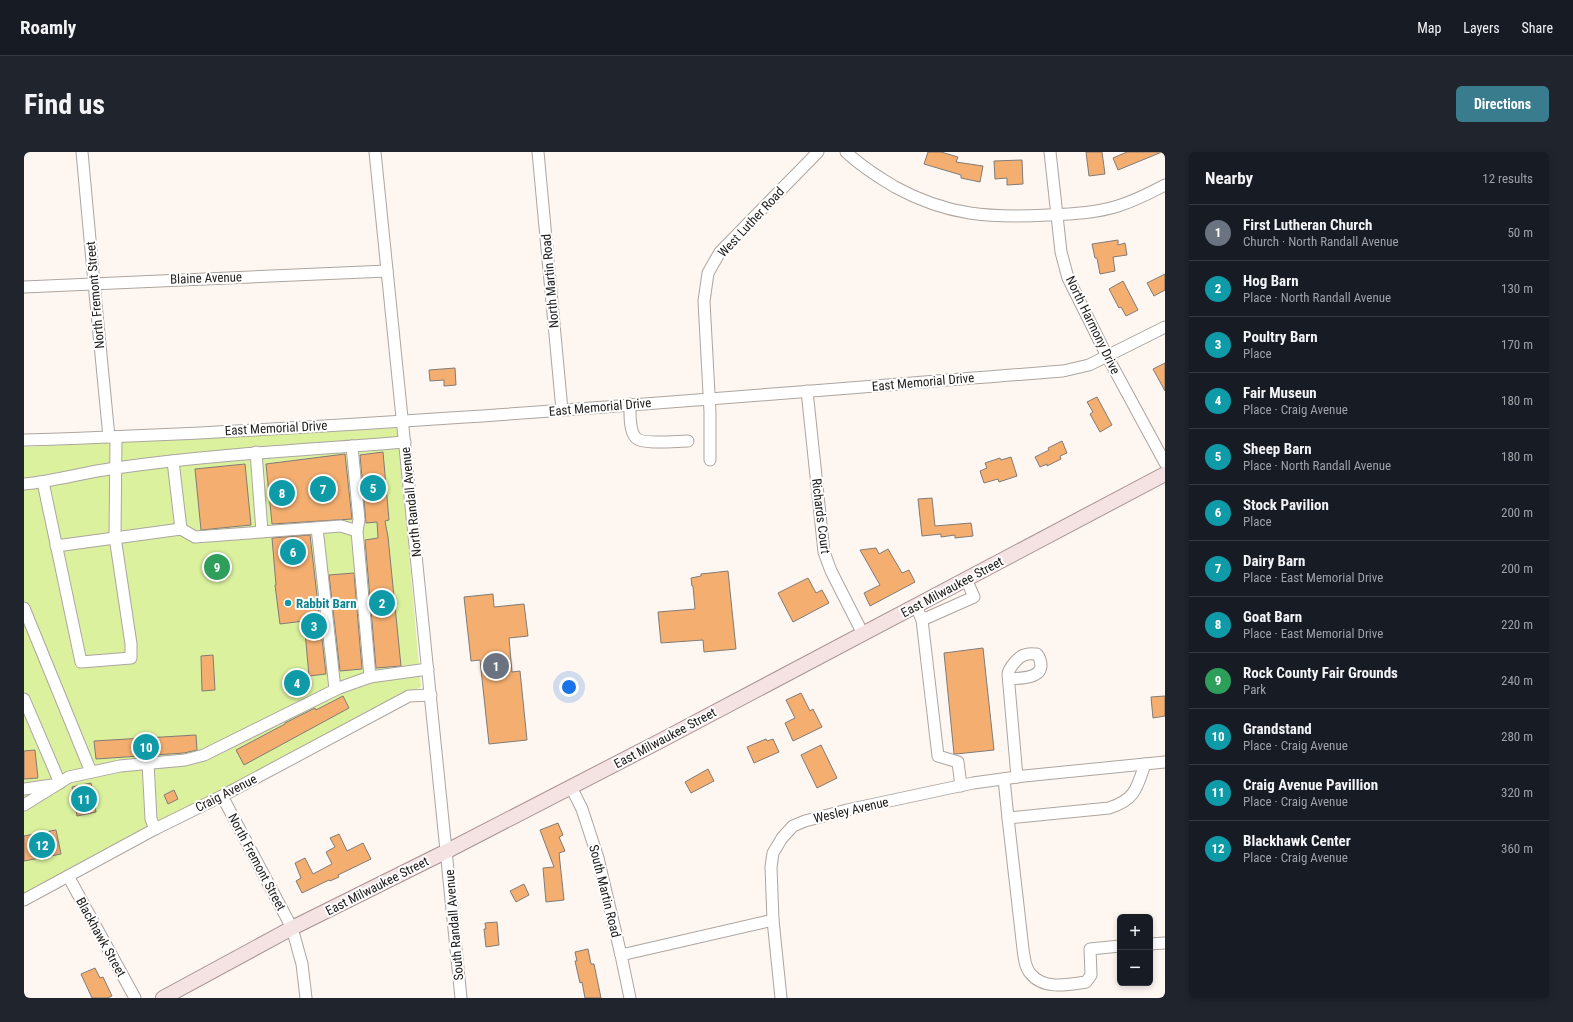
<!DOCTYPE html>
<meta charset="utf-8">
<style>
:root{--surface:#171b24;--page:#20242c;--text:#f1f3f6;--muted:#9ea1a6;--line:#363941;--accent:#397c8d}
body{margin:0;font-family:"Roboto Condensed",sans-serif;background:var(--page);color:var(--text)}
.controls{position:absolute;right:12px;bottom:12px;display:grid;overflow:hidden;border-radius:6px;box-shadow:0 2px 6px #0003}
.controls button{width:36px;height:36px;display:grid;place-items:center;padding:0;border:0;border-bottom:1px solid var(--line);background:var(--surface);color:var(--text);font:20px sans-serif}
.you{position:absolute;left:545px;top:535px;width:14px;height:14px;margin:-10px;border:3px solid #fff;border-radius:50%;background:#1a73e8;box-shadow:0 0 0 6px #1a73e833}
.badge{display:grid;place-items:center;width:26px;height:26px;border-radius:50%;background:var(--accent);color:#fff;font-size:13px;font-weight:700}
.pin{position:absolute;translate:-50% -50%;border:2px solid #fff;box-shadow:0 1px 4px #0006}
.list{margin:0;padding:0;list-style:none}
h2{display:flex;justify-content:space-between;align-items:center;height:52px;margin:0;padding:0 16px;font-size:17px}
h2 small{font-size:13px;font-weight:400;color:var(--muted)}
.list li{display:grid;grid-template-columns:26px 1fr auto;gap:12px;align-items:center;box-sizing:border-box;height:56px;padding:0 16px;border-top:1px solid var(--line)}
.list b{display:block;font-size:15px;white-space:nowrap}
.list p{margin:0;font-size:13px;white-space:nowrap;color:var(--muted)}
.list em{font-size:13px;font-style:normal;color:var(--muted)}
.map{position:relative;flex:none;width:1141px;height:846px;overflow:hidden;border-radius:6px}
header{display:flex;align-items:center;gap:24px;box-sizing:border-box;height:56px;padding:0 20px;background:var(--surface);border-bottom:1px solid var(--line)}
header strong{font-size:19px}
nav{display:flex;gap:22px;margin-inline-start:auto;font-size:14px}
.intro{display:flex;align-items:center;justify-content:space-between;box-sizing:border-box;height:96px;padding:0 24px}
h1{margin:0;font-size:28px}
.button{padding:10px 18px;border-radius:6px;background:var(--accent);color:#fff;font-size:14px;font-weight:700}
main{display:flex;gap:24px;padding:0 24px}
aside{flex:1;background:var(--surface);border-radius:6px;box-shadow:0 2px 6px #0003}
.map>svg:first-child{display:block}
.green{fill:#dbf19e}
.building{fill:#f4ae70;stroke:#817b76}
.lines{fill:none;stroke-linecap:round;stroke-linejoin:round}
.minor-casing{stroke:#aca5a0;stroke-width:13}
.major-casing{stroke:#a79292;stroke-width:16}
.minor{stroke:#fff;stroke-width:11}
.major{stroke:#f5e2e3;stroke-width:14}
.culture-dot{fill:#0f9aa8;stroke:#fff;stroke-width:1.5}
.labels{text-anchor:middle;dominant-baseline:central;stroke-width:4;stroke-linejoin:round;paint-order:stroke}
.street-label{font-size:13px;fill:#23211f;stroke:#fff}
.culture-label{font-size:13px;font-weight:bold;fill:#0d838f;stroke:#fff;text-anchor:start}
</style>
<header>
<strong>Roamly</strong>
<nav><a>Map</a><a>Layers</a><a>Share</a></nav>
</header>
<div class="intro"><h1>Find us</h1><a class="button">Directions</a></div>
<main>
<div class="map">
<svg width="1141" height="846" viewBox="0 0 1141 846">
<rect width="100%" height="100%" fill="#fef6f1"/>
<!-- green -->
<polygon class="green" points="374,276 397,535 0,741 0,295"/>
<!-- building -->
<g class="building">
<polygon points="904,0 917,0 934,5 932,10 959,14 956,30 937,26 937,23 900,12"/>
<polygon points="1062,0 1078,0 1081,22 1065,24"/>
<polygon points="1103,0 1138,0 1094,18 1089,6"/>
<polygon points="998,8 999,32 983,33 983,26 971,27 970,9"/>
<polygon points="1094,88 1094,93 1101,91 1103,103 1089,105 1091,119 1076,122 1073,106 1071,106 1068,92"/>
<polygon points="1141,122 1141,138 1130,144 1123,131"/>
<polygon points="1099,129 1114,158 1102,164 1097,155 1095,156 1085,137"/>
<polygon points="1141,211 1141,239 1129,217"/>
<polygon points="431,216 432,233 420,234 420,228 406,229 405,218"/>
<polygon points="1073,245 1088,273 1076,280 1066,262 1069,260 1063,250"/>
<polygon points="1038,289 1043,301 1036,304 1037,307 1023,314 1023,312 1016,315 1011,305 1025,298 1024,296"/>
<polygon points="359,300 365,368 361,369 364,385 377,514 352,516 341,388 354,386 353,370 342,371 336,303"/>
<polygon points="321,302 328,367 248,372 242,312"/>
<polygon points="987,305 993,324 975,330 974,327 960,331 956,319 963,316 961,311 976,306 977,308"/>
<polygon points="221,312 227,373 177,378 171,317"/>
<polygon points="908,346 911,374 947,371 949,384 931,386 931,383 917,385 917,382 898,384 894,347"/>
<polygon points="286,383 302,522 285,524 280,469 256,472 251,433 252,433 248,386"/>
<polygon points="852,396 855,402 864,397 878,421 885,418 891,430 846,454 840,441 856,433 836,398"/>
<polygon points="704,419 712,497 680,500 679,488 637,491 634,460 671,457 669,434 668,434 667,426 677,424 677,422"/>
<polygon points="330,421 338,517 316,519 305,423"/>
<polygon points="784,426 792,441 798,438 805,451 769,470 754,441"/>
<polygon points="469,442 470,455 500,452 504,484 485,486 488,520 496,519 503,588 465,592 456,508 447,509 440,445"/>
<polygon points="959,496 970,598 932,602 930,602 920,501"/>
<polygon points="189,503 191,538 178,539 177,504"/>
<polygon points="279,526 280,536 273,537 272,534 267,535 266,527"/>
<polygon points="777,541 786,559 789,557 798,575 769,589 761,571 771,566 762,548"/>
<polygon points="319,544 325,556 220,613 212,598 261,572 261,571 291,556 292,558"/>
<polygon points="1141,544 1141,564 1129,566 1127,545"/>
<polygon points="172,583 173,598 160,601 72,607 70,589"/>
<polygon points="742,587 743,589 749,587 755,600 730,611 723,595"/>
<polygon points="797,593 813,626 793,636 777,603"/>
<polygon points="11,598 14,626 0,627 0,599"/>
<polygon points="684,617 690,629 667,641 661,630"/>
<polygon points="67,631 72,660 53,664 48,635"/>
<polygon points="150,638 154,647 144,652 140,643"/>
<polygon points="534,671 539,683 535,685 541,699 535,701 540,748 522,750 519,716 530,715 516,678"/>
<polygon points="32,678 37,702 0,709 0,684"/>
<polygon points="315,682 323,699 339,691 347,707 314,723 315,725 306,729 305,728 278,741 272,729 277,726 271,711 281,706 289,722 308,712 302,700 311,695 306,686"/>
<polygon points="500,732 505,743 492,750 486,739"/>
<polygon points="473,770 475,793 462,795 460,777 462,777 461,771"/>
<polygon points="564,797 567,812 570,812 577,846 561,846 558,830 556,831 551,809 553,809 551,800"/>
<polygon points="71,816 76,826 79,825 88,844 83,846 68,846 57,822"/>
</g>
<g class="lines">
<!-- minor casing -->
<g class="minor-casing">
<g id="minor">
<polyline points="58,0 70,131 85,285"/>
<polyline points="351,0 437,846"/>
<polyline points="514,0 538,258"/>
<path d="M822,0C837,14 854,25 871,35C924,64 966,66 1024,63C1047,62 1072,61 1094,54C1110,49 1126,41 1141,33"/>
<polyline points="1026,0 1037,100 1044,126 1083,204 1141,311"/>
<polyline points="0,135 363,119"/>
<polyline points="783,239 800,400 807,419 839,482"/>
<path d="M606,252C606,261 605,279 612,286C619,293 653,289 664,289"/>
<path d="M0,288C347,277 693,246 1039,219L1065,213L1141,175"/>
<polyline points="328,294 335,368 333,379 346,525"/>
<polyline points="232,300 238,380"/>
<polyline points="686,308 686,260 680,149 684,121 696,100 794,0"/>
<polyline points="149,309 157,377"/>
<polyline points="19,330 57,510 107,506 107,492 91,385 92,285"/>
<path d="M0,332C31,329 61,320 92,316C188,302 285,298 381,290"/>
<polyline points="293,376 311,537"/>
<polyline points="32,394 157,377 171,385 317,374 333,379"/>
<polyline points="892,454 898,468 914,604 934,610 937,634"/>
<polyline points="0,456 67,620"/>
<polyline points="898,468 950,445 942,427"/>
<path d="M985,527C995,526 1016,527 1017,514C1017,509 1016,506 1013,502C1009,502 1005,501 1000,503C994,505 985,516 984,522L993,625"/>
<polyline points="0,547 36,631"/>
<polyline points="124,611 127,667 131,677"/>
<path d="M980,627L984,666L1085,656C1111,648 1113,636 1121,612"/>
<polyline points="547,635 558,657 574,706 597,803 606,846"/>
<polyline points="0,637 28,633"/>
<polyline points="198,644 268,776 278,812 282,846"/>
<polyline points="0,653 45,625 96,614 161,608 180,603 315,536 346,525 404,517"/>
<path d="M984,666L999,797C1000,805 1001,815 1006,821C1019,838 1043,833 1062,830L1067,823L1066,797L1096,794"/>
<polyline points="44,724 111,846"/>
<polyline points="0,748 131,677 198,644 385,544 407,543"/>
<polyline points="1126,792 1141,791"/>
<polyline points="597,803 749,768"/>
<polyline points="757,846 749,768 747,715 749,701 758,686 769,674 781,669 823,658 949,631 1000,624 1141,610"/>
</g>
</g>
<!-- major casing -->
<g class="major-casing">
<polyline id="major" points="139,846 268,776 423,699 638,588 1141,322"/>
</g>
<!-- minor -->
<use href="#minor" class="minor"/>
<!-- major -->
<use href="#major" class="major"/>
</g>
<!-- markers -->
<circle class="culture-dot" cx="264" cy="451" r="4"/>
<g class="labels">
<!-- street labels -->
<g class="street-label">
<text transform="translate(727 70) rotate(-47)">West Luther Road</text>
<text transform="translate(182 126) rotate(-2)">Blaine Avenue</text>
<text transform="translate(526 129) rotate(-95)">North Martin Road</text>
<text transform="translate(71 143) rotate(-95)">North Fremont Street</text>
<text transform="translate(1069 173) rotate(64)">North Harmony Drive</text>
<text transform="translate(899 230) rotate(-5)">East Memorial Drive</text>
<text transform="translate(576 255) rotate(-5)">East Memorial Drive</text>
<text transform="translate(252 276) rotate(-3)">East Memorial Drive</text>
<text transform="translate(387 350) rotate(-96)">North Randall Avenue</text>
<text transform="translate(797 364) rotate(83)">Richards Court</text>
<text transform="translate(928 435) rotate(-28)">East Milwaukee Street</text>
<text transform="translate(641 586) rotate(-28)">East Milwaukee Street</text>
<text transform="translate(202 641) rotate(-27)">Craig Avenue</text>
<text transform="translate(827 658) rotate(-13)">Wesley Avenue</text>
<text transform="translate(233 710) rotate(62)">North Fremont Street</text>
<text transform="translate(353 734) rotate(-27)">East Milwaukee Street</text>
<text transform="translate(581 739) rotate(76)">South Martin Road</text>
<text transform="translate(430 773) rotate(-95)">South Randall Avenue</text>
<text transform="translate(77 785) rotate(61)">Blackhawk Street</text>
</g>
<!-- culture labels -->
<g class="culture-label">
<text x="272" y="451">Rabbit Barn</text>
</g>
</g>
</svg>
<div class="controls">
<button>+</button>
<button>−</button>
</div>
<div class="you"></div>
<div class="pin badge" style="left:472px;top:514px;background:#6b7280">1</div>
<div class="pin badge" style="left:358px;top:451px;background:#0f9aa8">2</div>
<div class="pin badge" style="left:290px;top:474px;background:#0f9aa8">3</div>
<div class="pin badge" style="left:273px;top:531px;background:#0f9aa8">4</div>
<div class="pin badge" style="left:349px;top:336px;background:#0f9aa8">5</div>
<div class="pin badge" style="left:269px;top:400px;background:#0f9aa8">6</div>
<div class="pin badge" style="left:299px;top:337px;background:#0f9aa8">7</div>
<div class="pin badge" style="left:258px;top:341px;background:#0f9aa8">8</div>
<div class="pin badge" style="left:193px;top:415px;background:#2e9e5b">9</div>
<div class="pin badge" style="left:122px;top:595px;background:#0f9aa8">10</div>
<div class="pin badge" style="left:60px;top:647px;background:#0f9aa8">11</div>
<div class="pin badge" style="left:18px;top:693px;background:#0f9aa8">12</div>
</div>
<aside>
<h2>Nearby<small>12 results</small></h2>
<ul class="list">
<li><span class="badge" style="background:#6b7280">1</span><div><b>First Lutheran Church</b><p>Church · North Randall Avenue</p></div><em>50 m</em></li>
<li><span class="badge" style="background:#0f9aa8">2</span><div><b>Hog Barn</b><p>Place · North Randall Avenue</p></div><em>130 m</em></li>
<li><span class="badge" style="background:#0f9aa8">3</span><div><b>Poultry Barn</b><p>Place</p></div><em>170 m</em></li>
<li><span class="badge" style="background:#0f9aa8">4</span><div><b>Fair Museun</b><p>Place · Craig Avenue</p></div><em>180 m</em></li>
<li><span class="badge" style="background:#0f9aa8">5</span><div><b>Sheep Barn</b><p>Place · North Randall Avenue</p></div><em>180 m</em></li>
<li><span class="badge" style="background:#0f9aa8">6</span><div><b>Stock Pavilion</b><p>Place</p></div><em>200 m</em></li>
<li><span class="badge" style="background:#0f9aa8">7</span><div><b>Dairy Barn</b><p>Place · East Memorial Drive</p></div><em>200 m</em></li>
<li><span class="badge" style="background:#0f9aa8">8</span><div><b>Goat Barn</b><p>Place · East Memorial Drive</p></div><em>220 m</em></li>
<li><span class="badge" style="background:#2e9e5b">9</span><div><b>Rock County Fair Grounds</b><p>Park</p></div><em>240 m</em></li>
<li><span class="badge" style="background:#0f9aa8">10</span><div><b>Grandstand</b><p>Place · Craig Avenue</p></div><em>280 m</em></li>
<li><span class="badge" style="background:#0f9aa8">11</span><div><b>Craig Avenue Pavillion</b><p>Place · Craig Avenue</p></div><em>320 m</em></li>
<li><span class="badge" style="background:#0f9aa8">12</span><div><b>Blackhawk Center</b><p>Place · Craig Avenue</p></div><em>360 m</em></li>
</ul>
</aside>
</main>
